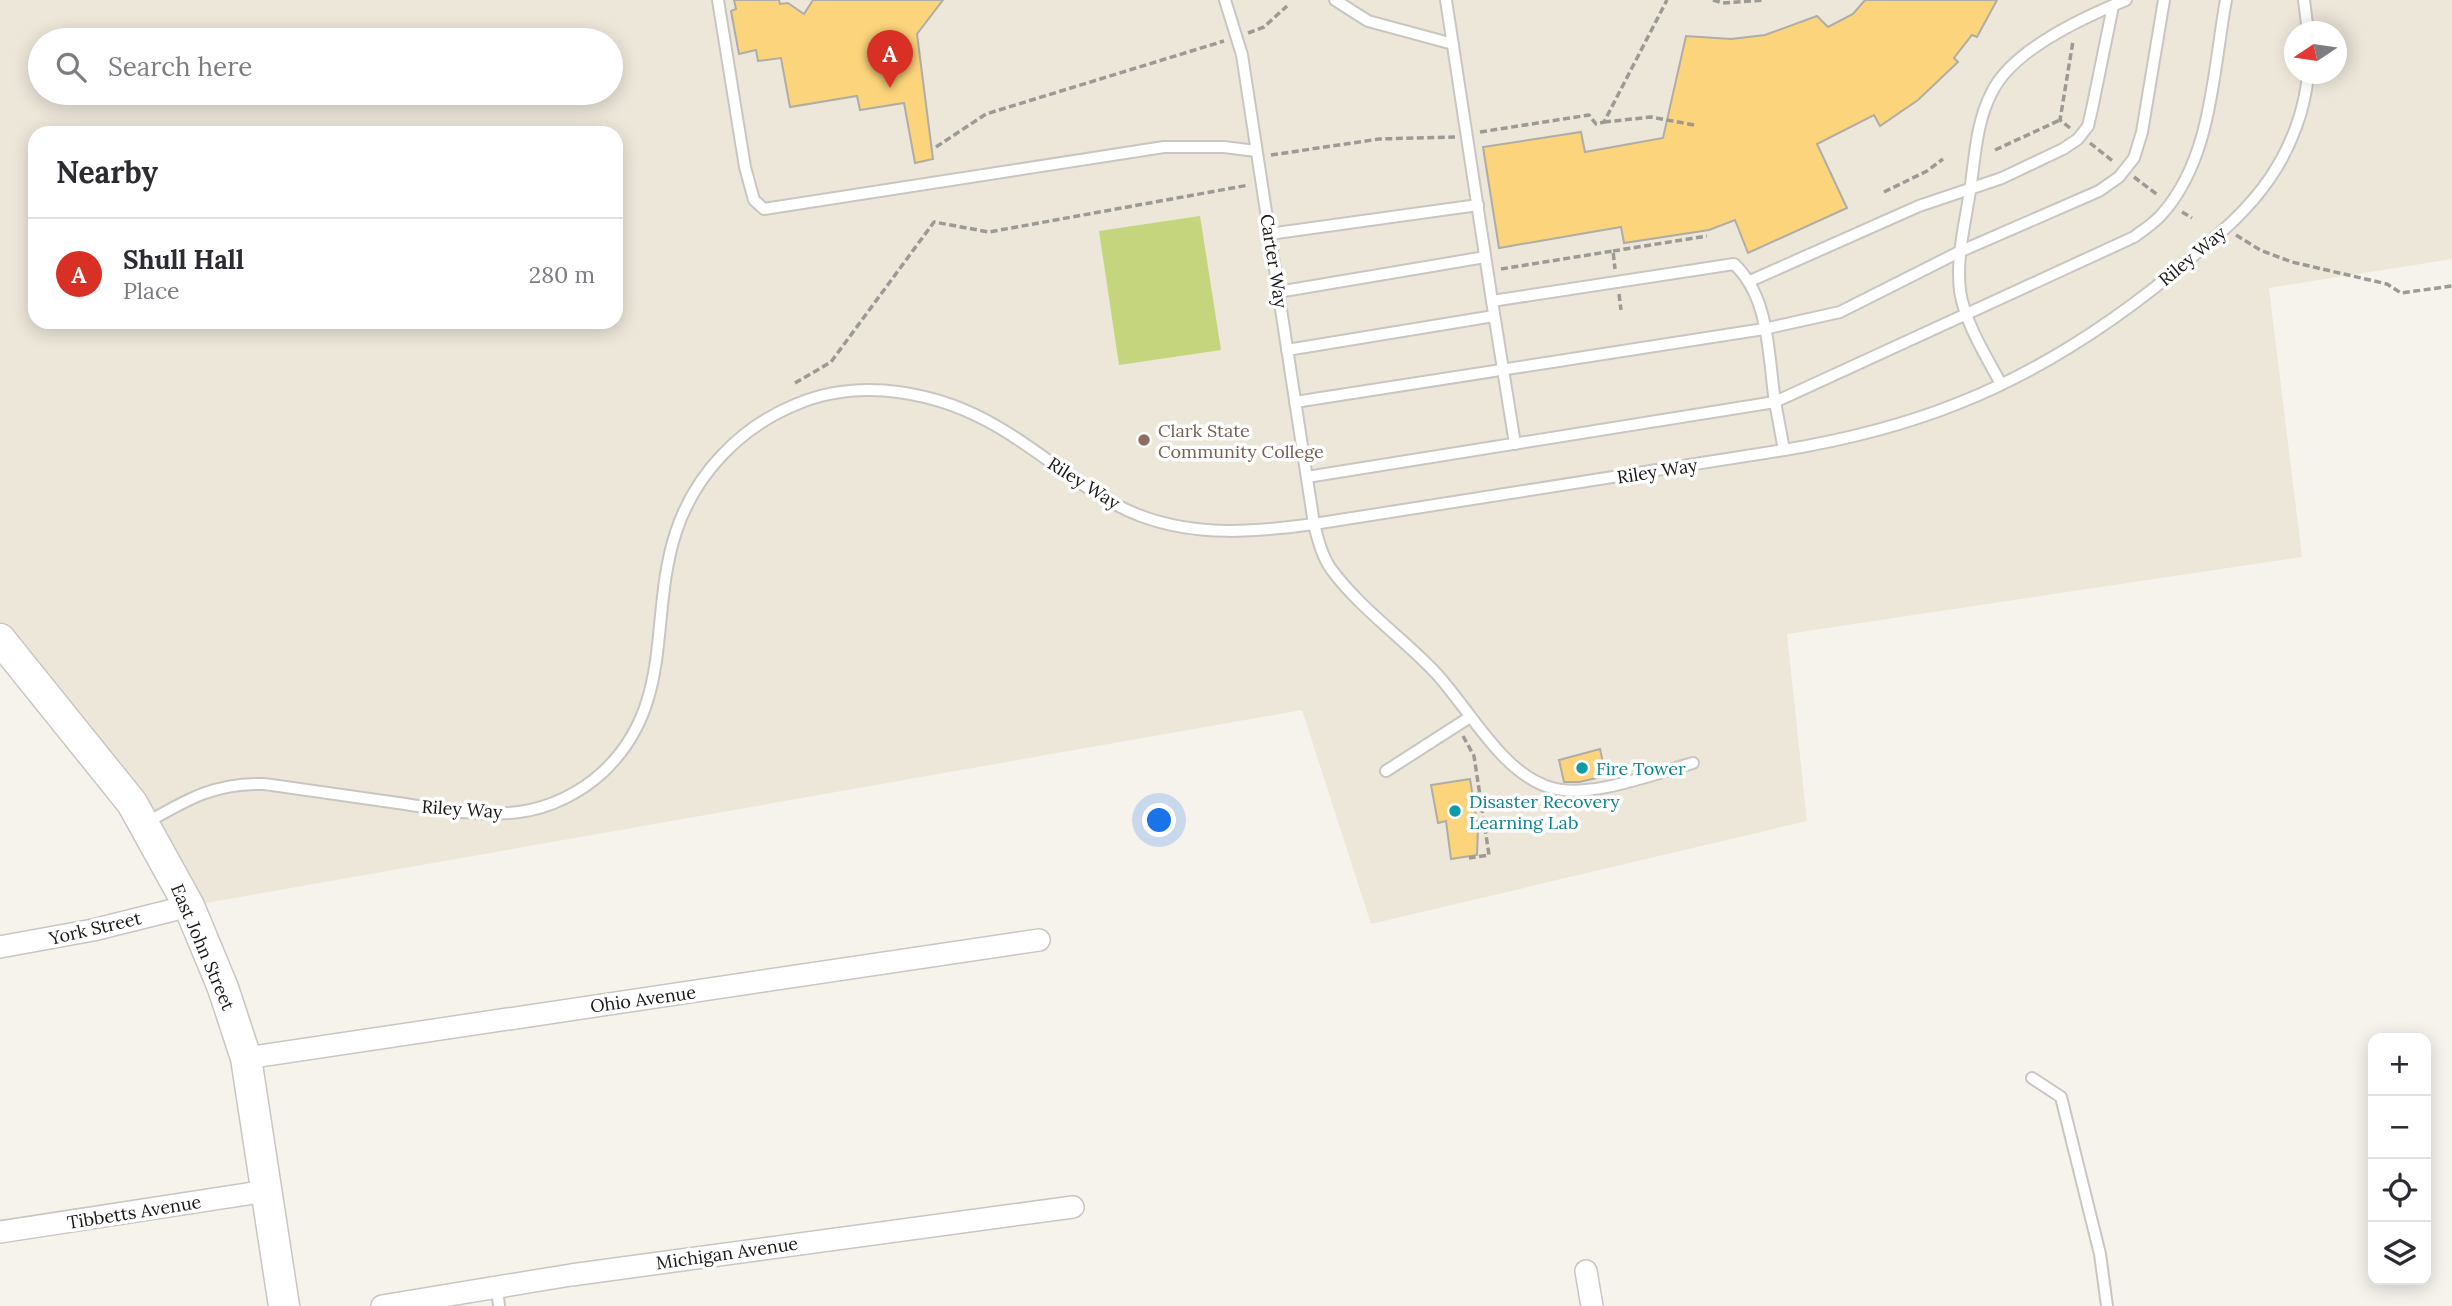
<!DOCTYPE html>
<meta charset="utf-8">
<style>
:root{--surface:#fff;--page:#f7f7f7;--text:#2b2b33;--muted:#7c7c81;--line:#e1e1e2;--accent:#d93025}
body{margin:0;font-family:Lora,serif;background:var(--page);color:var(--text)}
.controls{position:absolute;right:21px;bottom:21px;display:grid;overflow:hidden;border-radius:14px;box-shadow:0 4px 18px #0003}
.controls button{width:63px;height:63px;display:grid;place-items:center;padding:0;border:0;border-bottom:2px solid var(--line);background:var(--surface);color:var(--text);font:35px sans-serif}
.compass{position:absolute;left:2284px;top:21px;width:63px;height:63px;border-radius:50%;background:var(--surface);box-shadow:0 4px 18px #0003;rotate:257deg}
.you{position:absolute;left:1160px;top:821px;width:24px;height:24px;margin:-18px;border:5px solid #fff;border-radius:50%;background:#1a73e8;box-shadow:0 0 0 10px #1a73e833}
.badge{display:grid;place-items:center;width:46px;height:46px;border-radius:50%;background:var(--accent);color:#fff;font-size:23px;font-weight:700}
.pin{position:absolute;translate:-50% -58px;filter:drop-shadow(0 2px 4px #0008)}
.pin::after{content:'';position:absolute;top:37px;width:24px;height:21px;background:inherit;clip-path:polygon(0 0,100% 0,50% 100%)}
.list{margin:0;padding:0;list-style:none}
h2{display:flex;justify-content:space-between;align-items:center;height:91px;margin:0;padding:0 28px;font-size:30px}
h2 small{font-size:23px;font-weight:400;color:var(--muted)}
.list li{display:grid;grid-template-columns:46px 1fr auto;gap:21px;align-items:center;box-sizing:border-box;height:112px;padding:0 28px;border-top:2px solid var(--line)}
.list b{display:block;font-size:26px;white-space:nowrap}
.list p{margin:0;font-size:23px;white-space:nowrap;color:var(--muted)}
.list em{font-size:23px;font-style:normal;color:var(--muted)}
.icon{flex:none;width:38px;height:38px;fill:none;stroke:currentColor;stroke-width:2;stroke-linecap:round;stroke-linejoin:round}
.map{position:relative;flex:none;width:2452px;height:1306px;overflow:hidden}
.search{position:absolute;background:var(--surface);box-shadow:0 4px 18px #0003;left:28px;top:28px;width:595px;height:77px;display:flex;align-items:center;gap:18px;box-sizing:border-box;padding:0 24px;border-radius:38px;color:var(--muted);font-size:26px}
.panel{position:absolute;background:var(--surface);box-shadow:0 4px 18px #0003;left:28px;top:126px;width:595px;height:203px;border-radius:21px}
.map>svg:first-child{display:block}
.built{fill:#ede7da;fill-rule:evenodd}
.green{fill:#c4d57e}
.building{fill:#fbd47b;stroke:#afada7;stroke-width:2}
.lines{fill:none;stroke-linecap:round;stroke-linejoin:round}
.lane-casing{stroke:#c9c6c1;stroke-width:14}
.street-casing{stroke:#c9c6c1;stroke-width:24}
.secondary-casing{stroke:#c9c6c1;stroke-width:33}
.path{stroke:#9c9a95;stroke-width:3.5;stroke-dasharray:7 3.5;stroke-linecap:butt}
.lane{stroke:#fff;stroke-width:10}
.street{stroke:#fff;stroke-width:21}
.secondary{stroke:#fff;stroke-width:30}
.education-dot{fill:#8d6e63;stroke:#fff;stroke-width:2.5}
.culture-dot{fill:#0f9aa8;stroke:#fff;stroke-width:2.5}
.labels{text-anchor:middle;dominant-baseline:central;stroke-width:7;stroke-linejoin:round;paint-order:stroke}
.street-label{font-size:18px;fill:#191816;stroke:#fff}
.education-label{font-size:18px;fill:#785e54;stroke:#fff;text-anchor:start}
.culture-label{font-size:18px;fill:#0d838f;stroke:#fff;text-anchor:start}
</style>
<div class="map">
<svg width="2452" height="1306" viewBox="0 0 2452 1306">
<rect width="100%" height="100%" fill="#f6f3ed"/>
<!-- built -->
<path class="built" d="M0,0H2452V259L2269,288L2302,557L1787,634L1807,821L1371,924L1302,710L189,906L0,639ZM2294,32H2336V74H2294ZM40,40H611V93H40ZM35,133H616V322H35Z"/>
<!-- green -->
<polygon class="green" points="1200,216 1221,350 1119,365 1099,231"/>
<!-- building -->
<g class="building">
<polygon points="734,0 779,0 780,4 788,3 804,14 813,0 943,0 917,34 933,159 915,163 904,103 860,110 857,96 790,107 781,58 758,61 756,50 739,54 731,11 736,9"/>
<polygon points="1865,0 1997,0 1977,37 1972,35 1954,58 1958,62 1918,100 1880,126 1874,115 1817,144 1847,208 1748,253 1735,220 1709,230 1624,243 1621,227 1499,248 1483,147 1581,132 1585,152 1663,138 1686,36 1731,39 1765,35 1817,16 1828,27 1853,14"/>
<polygon points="1600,749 1606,776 1579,782 1564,782 1559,760"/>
<polygon points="1470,779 1478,828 1477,855 1451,859 1446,821 1438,823 1431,785"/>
</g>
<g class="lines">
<!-- lane casing -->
<g class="lane-casing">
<g id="lane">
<polyline points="718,0 745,167 754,200 764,209 1164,147 1224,147 1256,151"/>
<path d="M1225,0L1242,55L1314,524C1318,540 1322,556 1331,569C1359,607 1400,636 1433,670C1468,706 1501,774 1552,788C1589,799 1656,773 1693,763"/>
<polyline points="1335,0 1368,21 1453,44"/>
<polyline points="1446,0 1492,301"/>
<polyline points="2304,0 2308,32"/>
<polyline points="1269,234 1478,205"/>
<polyline points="1750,281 1919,206 2002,178 2063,149 2078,139 2088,126 2092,109 2113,6"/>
<polyline points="1278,292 1485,257"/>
<polyline points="1287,350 1494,316"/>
<path d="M2001,384C1986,356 1965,323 1960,291C1956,257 1965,224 1970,191C1975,158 1976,122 1992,92C2013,49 2084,17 2126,0"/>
<polyline points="1295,402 1764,329 1840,312 1959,252 2099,191 2119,177 2134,158 2142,132 2164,0"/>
<path d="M1515,444L1492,301L1734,264C1770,297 1768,356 1775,402L2134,237C2143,230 2155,223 2163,213C2212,157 2213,71 2226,0"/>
<polyline points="1307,477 1775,402 1784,450"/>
<polyline points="1386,771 1470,717"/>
<path d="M146,823C188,799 214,783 264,784C309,790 354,797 398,803C437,809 479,817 519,812C550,808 580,793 603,772C676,703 648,617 676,532C695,474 740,427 797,404C862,377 939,392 998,427C1047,455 1088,496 1141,516C1198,537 1255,532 1314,524L1784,450C1844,440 1902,426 1959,403C2045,369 2122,317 2192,257C2221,233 2249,209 2270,178C2291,147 2305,110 2308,74"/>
<polyline points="2032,1078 2061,1097 2100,1254 2107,1306"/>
<polyline points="497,1287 499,1306"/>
</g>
</g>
<!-- street casing -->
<g class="street-casing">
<g id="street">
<polyline points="0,947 93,930 189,906"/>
<polyline points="246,1058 1039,940"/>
<polyline points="0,1232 267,1191"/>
<polyline points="1586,1271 1592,1306"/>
<polyline points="382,1306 571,1275 1073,1207"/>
</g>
</g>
<!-- secondary casing -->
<g class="secondary-casing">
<polyline id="secondary" points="0,639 132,803 189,906 223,988 246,1058 284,1306"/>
</g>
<!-- path -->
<g class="path">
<polyline points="1713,0 1723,3 1764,0"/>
<polyline points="1248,33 1264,27 1287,6"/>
<polyline points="1604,122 1651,117 1694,125"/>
<polyline points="2070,128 2060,120 2073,41"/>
<polyline points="1480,132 1589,115 1596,124 1604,122 1667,0"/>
<polyline points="2090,143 2114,162"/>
<polyline points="936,147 986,114 1224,41"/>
<polyline points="1995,150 2060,120"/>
<polyline points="1271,155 1379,139 1455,137"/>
<polyline points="2134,177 2159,196"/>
<polyline points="1884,192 1927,171 1943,159"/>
<polyline points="2182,212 2192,218"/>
<polyline points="2236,235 2260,250 2292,262 2387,284 2401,293 2452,286"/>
<polyline points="1613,251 1707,236"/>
<polyline points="1501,269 1613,251 1615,269"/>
<polyline points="1619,294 1621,310"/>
<polyline points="795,383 831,362 934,222 989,232 1249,185"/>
<polyline points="1463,736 1474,756 1489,855 1469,858"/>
</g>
<!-- lane -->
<use href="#lane" class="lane"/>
<!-- street -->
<use href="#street" class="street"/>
<!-- secondary -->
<use href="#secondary" class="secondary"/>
</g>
<!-- markers -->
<circle class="education-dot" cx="1144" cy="440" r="7"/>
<g class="culture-dot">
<circle cx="1582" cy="768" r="7"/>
<circle cx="1455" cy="811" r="7"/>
</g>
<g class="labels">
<!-- street labels -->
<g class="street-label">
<text transform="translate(2192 256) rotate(-40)">Riley Way</text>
<text transform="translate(1274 261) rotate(81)">Carter Way</text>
<text transform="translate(1657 471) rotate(-9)">Riley Way</text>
<text transform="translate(1084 483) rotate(32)">Riley Way</text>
<text transform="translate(462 809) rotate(4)">Riley Way</text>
<text transform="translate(95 928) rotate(-13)">York Street</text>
<text transform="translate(203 947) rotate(67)">East John Street</text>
<text transform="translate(643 999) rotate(-8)">Ohio Avenue</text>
<text transform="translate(134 1212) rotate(-9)">Tibbetts Avenue</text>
<text transform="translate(727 1253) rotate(-8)">Michigan Avenue</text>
</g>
<!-- education labels -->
<g class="education-label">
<text x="1158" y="430">Clark State<tspan x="1158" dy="21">Community College</tspan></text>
</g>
<!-- culture labels -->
<g class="culture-label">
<text x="1596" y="768">Fire Tower</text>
<text x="1469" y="801">Disaster Recovery<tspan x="1469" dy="21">Learning Lab</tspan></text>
</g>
</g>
</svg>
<div class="controls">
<button>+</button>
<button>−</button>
<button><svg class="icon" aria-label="locate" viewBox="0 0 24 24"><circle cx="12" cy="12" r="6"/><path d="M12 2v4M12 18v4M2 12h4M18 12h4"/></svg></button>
<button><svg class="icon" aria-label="layers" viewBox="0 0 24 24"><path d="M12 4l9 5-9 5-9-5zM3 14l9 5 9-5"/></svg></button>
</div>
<svg class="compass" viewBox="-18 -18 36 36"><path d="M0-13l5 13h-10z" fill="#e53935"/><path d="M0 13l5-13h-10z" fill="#7c7c81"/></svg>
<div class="you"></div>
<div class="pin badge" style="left:890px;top:88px">A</div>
<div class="search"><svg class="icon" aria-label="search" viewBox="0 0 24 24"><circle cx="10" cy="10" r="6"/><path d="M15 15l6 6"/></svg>Search here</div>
<section class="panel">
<h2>Nearby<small></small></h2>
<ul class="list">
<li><span class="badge">A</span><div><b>Shull Hall</b><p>Place</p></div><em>280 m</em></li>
</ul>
</section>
</div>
